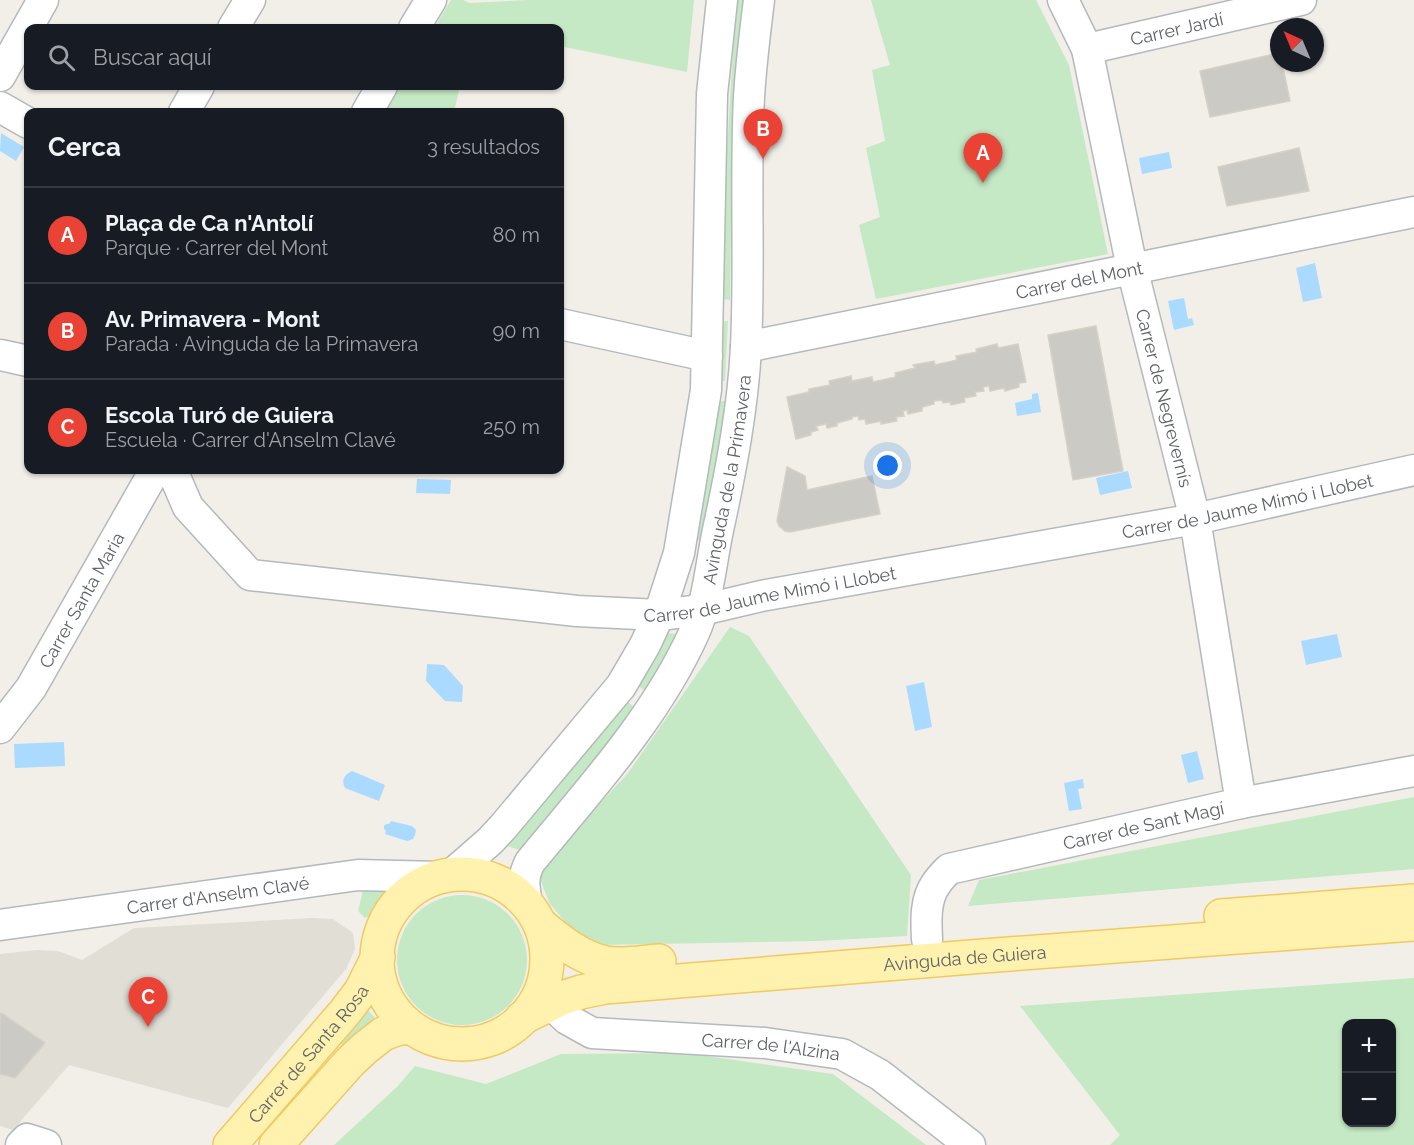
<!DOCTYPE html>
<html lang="es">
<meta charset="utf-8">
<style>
:root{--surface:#171b24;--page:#242831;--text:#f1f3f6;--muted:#9ea1a6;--line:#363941;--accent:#ea4335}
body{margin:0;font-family:Raleway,sans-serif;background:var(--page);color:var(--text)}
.controls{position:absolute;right:18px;bottom:18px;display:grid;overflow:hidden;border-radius:12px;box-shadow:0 2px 4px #0004}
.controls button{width:54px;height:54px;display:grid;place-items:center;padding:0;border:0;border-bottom:2px solid var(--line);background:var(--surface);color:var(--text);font:30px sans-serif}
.compass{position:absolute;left:1270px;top:18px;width:54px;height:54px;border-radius:50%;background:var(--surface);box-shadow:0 2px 4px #0004;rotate:316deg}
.you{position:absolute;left:888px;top:466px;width:21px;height:21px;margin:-15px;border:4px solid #fff;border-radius:50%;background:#1a73e8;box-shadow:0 0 0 9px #1a73e833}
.badge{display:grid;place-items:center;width:39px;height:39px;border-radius:50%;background:var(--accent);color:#fff;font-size:20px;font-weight:700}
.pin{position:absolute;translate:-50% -50px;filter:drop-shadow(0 2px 3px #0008)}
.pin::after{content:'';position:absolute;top:32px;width:21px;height:18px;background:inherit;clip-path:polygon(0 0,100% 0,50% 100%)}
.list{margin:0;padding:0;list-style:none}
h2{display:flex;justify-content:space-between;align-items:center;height:78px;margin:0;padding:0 24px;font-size:26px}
h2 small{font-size:20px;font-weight:400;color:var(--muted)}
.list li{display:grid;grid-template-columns:39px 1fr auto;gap:18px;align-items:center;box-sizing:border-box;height:96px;padding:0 24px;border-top:2px solid var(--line)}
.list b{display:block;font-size:22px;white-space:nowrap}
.list p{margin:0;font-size:20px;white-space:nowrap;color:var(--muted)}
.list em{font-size:20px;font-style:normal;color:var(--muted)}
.icon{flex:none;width:33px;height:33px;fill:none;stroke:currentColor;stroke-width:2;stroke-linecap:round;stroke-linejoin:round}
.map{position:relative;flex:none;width:1414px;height:1145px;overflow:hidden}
.search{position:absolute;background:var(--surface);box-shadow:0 2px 4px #0004;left:24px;top:24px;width:540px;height:66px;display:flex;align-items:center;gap:15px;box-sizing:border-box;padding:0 21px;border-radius:12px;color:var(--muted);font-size:22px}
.panel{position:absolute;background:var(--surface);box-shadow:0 2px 4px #0004;left:24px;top:108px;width:540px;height:366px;border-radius:12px}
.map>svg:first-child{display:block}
.education{fill:#e1ded6}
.green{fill:#c5e8c5;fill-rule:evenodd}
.water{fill:#aadaff}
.building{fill:#cccac5;stroke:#d6d1c6;stroke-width:1.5}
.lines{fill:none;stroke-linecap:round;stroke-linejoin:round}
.minor-casing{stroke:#b5b8bc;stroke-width:33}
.major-casing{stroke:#f2c960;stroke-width:36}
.minor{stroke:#fff;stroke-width:30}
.major{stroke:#fff2af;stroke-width:33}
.labels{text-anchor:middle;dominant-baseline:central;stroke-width:4.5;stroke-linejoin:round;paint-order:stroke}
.street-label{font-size:18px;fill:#5f6368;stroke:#fff}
</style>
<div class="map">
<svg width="1414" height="1145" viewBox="0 0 1414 1145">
<rect width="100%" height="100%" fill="#f1efe8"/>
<!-- education -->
<polygon class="education" points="312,918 333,919 353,933 355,949 346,969 228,1108 69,1065 13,1130 0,1126 0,954 38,950 58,951 82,960 134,928"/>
<!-- green -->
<g class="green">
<polygon points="451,0 463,0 469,3 528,0 694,0 687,72 560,46 560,28 434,28"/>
<polygon points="736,0 746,0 732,152 730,300 722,299 723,215"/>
<polygon points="871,0 1036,0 1069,65 1108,254 876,299 859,225 880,217 866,148 885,141 872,70 890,65"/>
<polygon points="401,86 460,86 454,112 385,112"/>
<polygon points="719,321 728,321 725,381 719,380"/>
<polygon points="717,401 727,401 705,541 695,540"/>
<polygon points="730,627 749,636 911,875 907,936 817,941 596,945 574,932 550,904 537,872 628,773"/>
<polygon points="669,633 676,634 678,638 649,694 639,686"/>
<polygon points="628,702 640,712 526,852 507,846"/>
<polygon points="1414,797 1414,869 968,906 979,880"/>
<polygon points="364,887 388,889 371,915 365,918 358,911"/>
<circle cx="462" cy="960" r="65"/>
<path d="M1414,978V1145H1110L1120,1135L1020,1006ZM1346,1024H1392V1122H1346Z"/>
<polygon points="366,1008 382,1026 349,1050 336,1040"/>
<polygon points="685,1053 833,1074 926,1145 334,1145 398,1086 415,1066 486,1084 561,1054"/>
</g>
<!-- water -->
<g class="water">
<polygon points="1,133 24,147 16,161 0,151"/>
<polygon points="1169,152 1172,168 1142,174 1139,158"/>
<polygon points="1315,263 1322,298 1303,302 1296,268"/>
<polygon points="1184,298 1188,319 1192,318 1194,325 1174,330 1168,301"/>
<polygon points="1038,393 1041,412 1017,416 1015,403 1032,399 1032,394"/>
<polygon points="1128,471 1132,488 1100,495 1096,478"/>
<polygon points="417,479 451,480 450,494 416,493"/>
<polygon points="1337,634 1342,657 1306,665 1301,641"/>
<polygon points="427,664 444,665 463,686 462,702 445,701 426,681"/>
<polygon points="924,682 932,727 915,731 906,686"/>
<polygon points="64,742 65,766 15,768 14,744"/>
<polygon points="1197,751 1204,779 1188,783 1181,755"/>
<path d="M352,771L385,785L379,801L345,788C341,780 344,775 352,771Z"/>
<polygon points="1083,779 1084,788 1078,789 1082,809 1069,811 1064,783"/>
<polygon points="391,821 412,826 416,830 415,835 413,839 407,841 385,834 386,831 384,829 384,826 386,824 389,824"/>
</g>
<!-- building -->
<g class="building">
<polygon points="1279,53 1279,63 1282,63 1290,101 1210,117 1200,71"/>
<polygon points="1299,148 1309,191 1227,206 1218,167"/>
<polygon points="1096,326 1123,471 1073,480 1048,335"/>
<polygon points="997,344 998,348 1018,344 1026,382 1019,383 1019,387 1005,391 1004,388 990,391 989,386 983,387 984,391 975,392 976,396 964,398 965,402 951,405 950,402 943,403 942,400 934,401 934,404 922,407 922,411 908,414 907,410 903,411 904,416 896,417 897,421 881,424 881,421 866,424 865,419 859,420 858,416 852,417 852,419 837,423 837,426 827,428 826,424 816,426 818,430 811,432 811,435 796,439 787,397 809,392 809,389 830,385 829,381 851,376 852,381 872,377 873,382 896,377 895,373 915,368 913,365 934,361 935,365 957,360 956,356 977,352 976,349"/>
<polygon points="787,467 805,476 807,490 872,476 880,514 790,532 785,531 779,526 777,521"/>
<polygon points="0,1013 3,1014 45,1043 15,1078 0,1074"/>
</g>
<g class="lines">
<!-- minor casing -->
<g class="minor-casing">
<g id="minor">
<path id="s1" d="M1063,0L1087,49L1132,268L1195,519L1241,803"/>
<polyline points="233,28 250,0"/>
<polyline points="414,28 431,0"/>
<path id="s2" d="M1087,49L1301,0"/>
<polyline points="0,76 43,0"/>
<polyline points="0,107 28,123"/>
<polyline points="184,112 199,86"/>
<polyline points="367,112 382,86"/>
<polyline points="560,324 707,356"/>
<path id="s3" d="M746,347L1414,212"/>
<polyline points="0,355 28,361"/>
<path id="s4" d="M172,470L188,507L250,575L577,611L659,615L702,610L761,596L1195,519L1414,470"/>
<path id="s5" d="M0,728L31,688L155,470"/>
<polyline points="451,875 490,841 503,827 621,686 645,645 659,615 679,553 706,390 712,94 722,0"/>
<path id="s6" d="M527,903C524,887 522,877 530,862C589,790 655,719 694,633C708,602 711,563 718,530C731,470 743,408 746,347C750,263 745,180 749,97C751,64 755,32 759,0"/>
<path id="s7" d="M0,925L358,875L439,877"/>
<path id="s8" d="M927,939C926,921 925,899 936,884C939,879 944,874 949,869L1241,803L1414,771"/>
<path id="s9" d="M551,1004L567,1019L592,1033L765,1043L842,1054L880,1075L970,1145"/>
<polyline points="21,1145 27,1139 46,1145"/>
</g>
</g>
<!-- major casing -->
<g class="major-casing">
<g id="major">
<circle cx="462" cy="959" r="85"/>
<polyline points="1221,916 1414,901"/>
<path d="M541,925C560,941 581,958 606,963C623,966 642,962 659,961"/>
<path id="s10" d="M522,1018L562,998L581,992L605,987L983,956L1414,924"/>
<path id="s11" d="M230,1145L345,1012L361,991L378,957"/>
<polyline points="276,1145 350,1062 365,1048 383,1034 396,1029 410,1027"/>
</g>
</g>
<!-- minor -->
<use href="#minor" class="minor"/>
<!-- major -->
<use href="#major" class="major"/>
</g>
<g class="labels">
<!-- street labels -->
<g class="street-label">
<text stroke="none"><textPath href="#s2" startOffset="92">Carrer Jardí</textPath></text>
<text stroke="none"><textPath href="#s3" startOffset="340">Carrer del Mont</textPath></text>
<text stroke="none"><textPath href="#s1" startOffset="412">Carrer de Negrevernís</textPath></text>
<text stroke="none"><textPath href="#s6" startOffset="482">Avinguda de la Primavera</textPath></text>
<text stroke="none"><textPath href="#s4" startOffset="1142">Carrer de Jaume Mimó i Llobet</textPath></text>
<text stroke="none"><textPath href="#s4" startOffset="656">Carrer de Jaume Mimó i Llobet</textPath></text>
<text stroke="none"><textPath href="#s5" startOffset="152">Carrer Santa Maria</textPath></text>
<text stroke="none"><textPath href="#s8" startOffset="276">Carrer de Sant Magí</textPath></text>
<text stroke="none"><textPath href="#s7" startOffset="220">Carrer d'Anselm Clavé</textPath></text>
<text stroke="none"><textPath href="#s10" startOffset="450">Avinguda de Guiera</textPath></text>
<text stroke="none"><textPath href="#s9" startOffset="230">Carrer de l'Alzina</textPath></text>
<text stroke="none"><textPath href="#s11" startOffset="120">Carrer de Santa Rosa</textPath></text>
</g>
</g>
</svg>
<div class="controls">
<button>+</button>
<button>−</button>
</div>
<svg class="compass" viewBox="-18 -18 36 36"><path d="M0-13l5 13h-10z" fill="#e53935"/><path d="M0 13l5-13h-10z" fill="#9ea1a6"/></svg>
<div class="you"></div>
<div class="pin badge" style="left:983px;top:183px">A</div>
<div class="pin badge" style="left:763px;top:159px">B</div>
<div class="pin badge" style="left:148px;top:1027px">C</div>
<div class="search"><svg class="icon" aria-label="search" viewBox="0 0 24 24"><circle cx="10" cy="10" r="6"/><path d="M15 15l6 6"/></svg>Buscar aquí</div>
<section class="panel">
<h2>Cerca<small>3 resultados</small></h2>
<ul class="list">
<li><span class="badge">A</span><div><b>Plaça de Ca n'Antolí</b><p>Parque · Carrer del Mont</p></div><em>80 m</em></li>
<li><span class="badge">B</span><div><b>Av. Primavera - Mont</b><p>Parada · Avinguda de la Primavera</p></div><em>90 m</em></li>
<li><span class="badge">C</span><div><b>Escola Turó de Guiera</b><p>Escuela · Carrer d'Anselm Clavé</p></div><em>250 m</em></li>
</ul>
</section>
</div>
